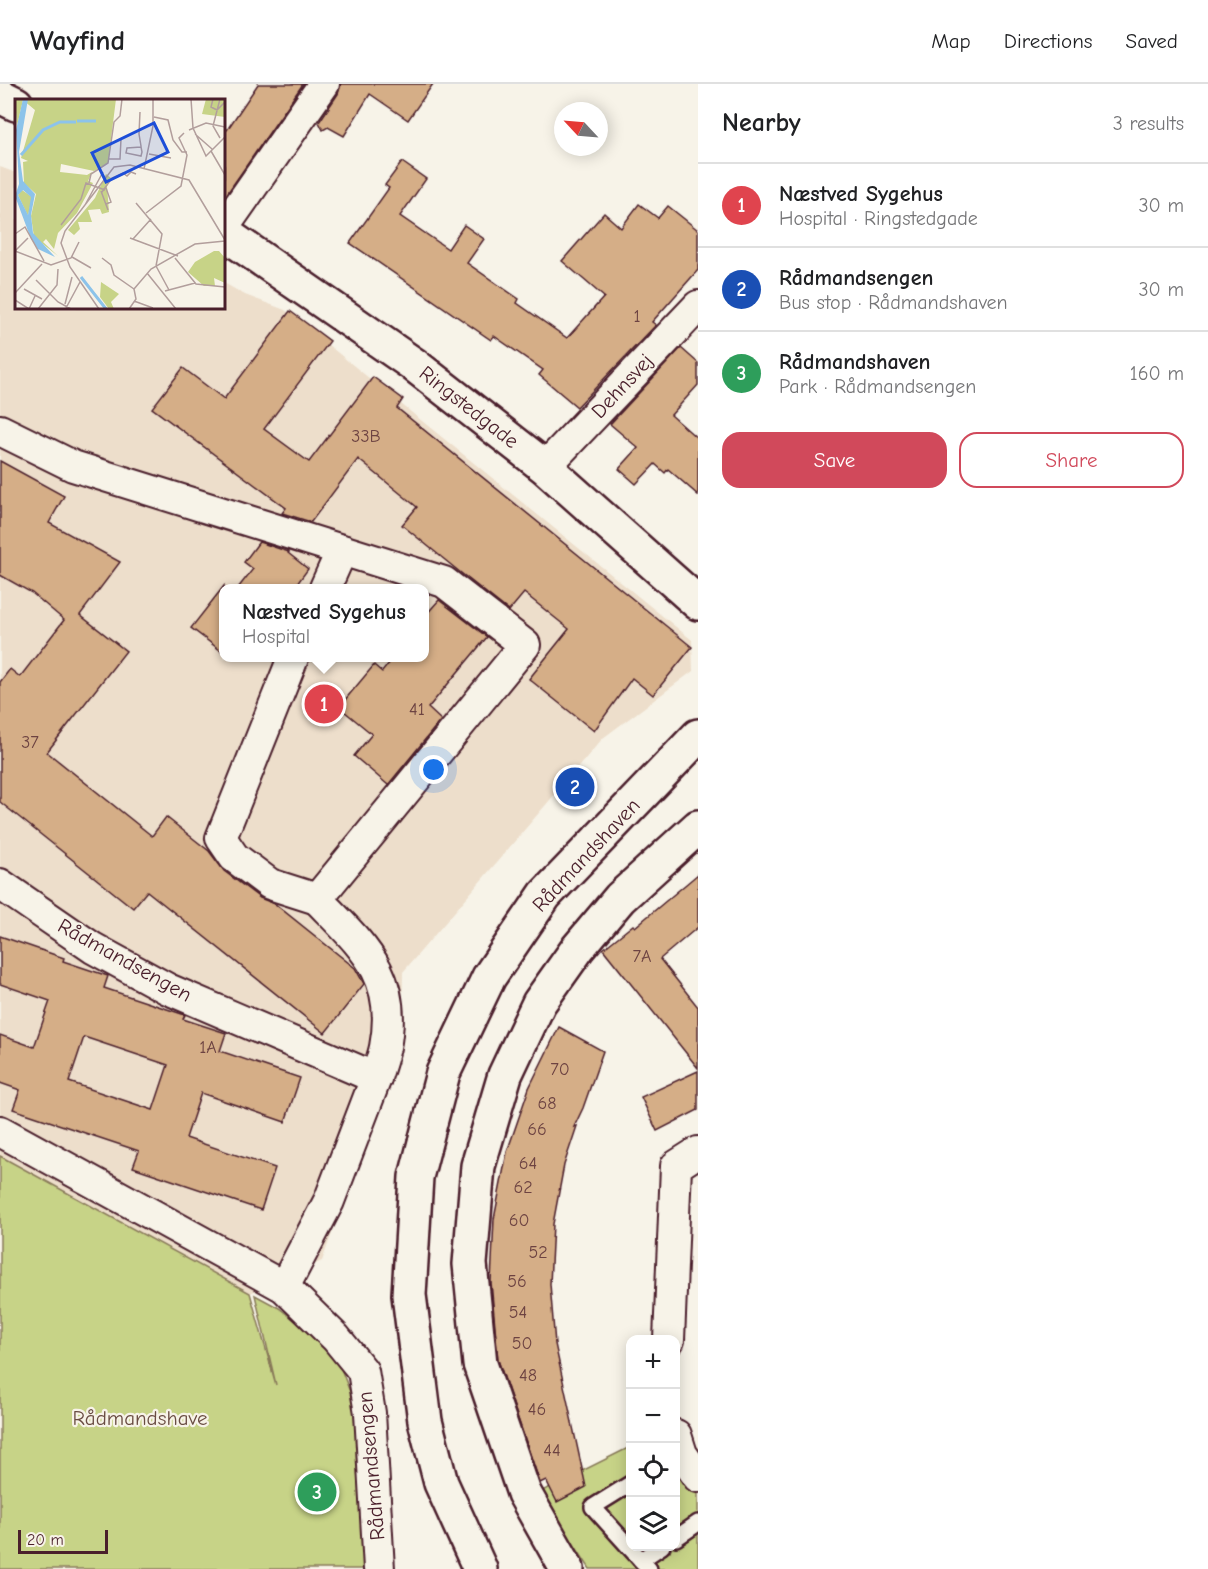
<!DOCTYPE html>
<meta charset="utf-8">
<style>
:root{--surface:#fff;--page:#f6f6f6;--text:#202124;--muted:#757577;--line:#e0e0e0;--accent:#d1495b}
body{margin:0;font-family:"Comic Neue",sans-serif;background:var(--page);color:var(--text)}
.controls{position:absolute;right:18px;bottom:18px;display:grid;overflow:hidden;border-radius:12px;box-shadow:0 3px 15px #0003}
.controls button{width:54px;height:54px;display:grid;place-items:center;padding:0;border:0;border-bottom:2px solid var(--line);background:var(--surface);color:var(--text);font:30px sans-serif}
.compass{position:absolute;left:554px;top:18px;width:54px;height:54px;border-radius:50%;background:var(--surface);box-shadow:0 3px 15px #0003;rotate:296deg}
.scale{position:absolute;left:18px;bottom:15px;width:90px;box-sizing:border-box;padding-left:6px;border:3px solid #4a1f2b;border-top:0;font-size:16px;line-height:21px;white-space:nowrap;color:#4a1f2b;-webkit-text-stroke:4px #f7f3e8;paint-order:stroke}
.you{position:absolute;left:434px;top:686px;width:21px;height:21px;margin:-15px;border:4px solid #fff;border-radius:50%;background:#1a73e8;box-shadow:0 0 0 9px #1a73e833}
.badge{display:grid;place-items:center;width:39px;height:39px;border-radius:50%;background:var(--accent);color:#fff;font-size:20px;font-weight:700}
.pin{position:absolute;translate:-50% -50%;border:3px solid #fff;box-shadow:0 2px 6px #0006}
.popup{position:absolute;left:219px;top:500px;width:210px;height:78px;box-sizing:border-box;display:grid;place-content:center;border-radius:12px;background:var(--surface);filter:drop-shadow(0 2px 4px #0005);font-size:20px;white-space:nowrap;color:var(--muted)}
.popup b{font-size:22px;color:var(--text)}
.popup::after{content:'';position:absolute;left:50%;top:100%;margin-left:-12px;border:12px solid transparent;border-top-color:var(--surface)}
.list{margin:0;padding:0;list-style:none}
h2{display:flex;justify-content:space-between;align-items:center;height:78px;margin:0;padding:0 24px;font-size:26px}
h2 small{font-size:20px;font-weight:400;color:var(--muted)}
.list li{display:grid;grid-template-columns:39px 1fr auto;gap:18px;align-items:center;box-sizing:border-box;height:84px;padding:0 24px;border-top:2px solid var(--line)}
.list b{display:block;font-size:22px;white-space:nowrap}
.list p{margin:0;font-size:20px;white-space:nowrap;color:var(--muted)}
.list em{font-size:20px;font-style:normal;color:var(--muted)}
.actions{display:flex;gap:12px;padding:18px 24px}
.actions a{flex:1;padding:14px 0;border:2px solid var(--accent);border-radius:18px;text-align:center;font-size:21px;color:var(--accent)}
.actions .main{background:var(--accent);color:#fff}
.icon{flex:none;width:33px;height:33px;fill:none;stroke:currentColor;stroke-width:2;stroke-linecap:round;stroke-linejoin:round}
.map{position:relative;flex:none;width:698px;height:1485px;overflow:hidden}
header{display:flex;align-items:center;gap:36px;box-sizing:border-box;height:84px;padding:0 30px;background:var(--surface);border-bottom:2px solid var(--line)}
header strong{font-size:28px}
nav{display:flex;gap:33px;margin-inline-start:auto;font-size:21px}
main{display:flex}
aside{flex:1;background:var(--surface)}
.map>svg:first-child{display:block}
.built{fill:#eddecb;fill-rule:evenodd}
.green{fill:#c7d387;stroke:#887959;stroke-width:1.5}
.building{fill:#d5ae87;stroke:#4a1f2b;stroke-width:1.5;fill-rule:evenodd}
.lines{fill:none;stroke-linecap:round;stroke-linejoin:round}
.lane-casing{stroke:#4a1f2b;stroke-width:20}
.street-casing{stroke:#4a1f2b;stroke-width:34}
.secondary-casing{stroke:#4a1f2b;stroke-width:38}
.lane{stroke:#f7f3e8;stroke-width:15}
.street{stroke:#f7f3e8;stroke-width:30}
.secondary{stroke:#f7f3e8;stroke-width:33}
.labels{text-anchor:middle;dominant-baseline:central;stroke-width:4.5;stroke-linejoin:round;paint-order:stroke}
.number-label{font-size:18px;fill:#6d4342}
.street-label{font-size:21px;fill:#4a1f2b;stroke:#f7f3e8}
.park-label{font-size:21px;fill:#694c42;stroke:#f7f3e8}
.inset-river{fill:none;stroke:#8cc3ea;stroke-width:3}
.inset-road{fill:none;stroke:#b29e9c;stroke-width:1.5}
.view{fill:#1d4ed8;fill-opacity:0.15;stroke:#1d4ed8;stroke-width:3}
.inset-edge{fill:none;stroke:#4a1f2b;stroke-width:3}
</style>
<header>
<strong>Wayfind</strong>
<nav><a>Map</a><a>Directions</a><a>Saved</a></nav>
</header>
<main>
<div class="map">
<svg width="698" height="1485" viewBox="0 0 698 1485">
<rect width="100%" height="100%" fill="#f7f3e8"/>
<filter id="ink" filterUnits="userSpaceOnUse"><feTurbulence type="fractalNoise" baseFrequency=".0167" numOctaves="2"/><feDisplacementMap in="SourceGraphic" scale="12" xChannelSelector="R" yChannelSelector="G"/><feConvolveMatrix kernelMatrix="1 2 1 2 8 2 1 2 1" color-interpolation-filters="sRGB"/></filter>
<g filter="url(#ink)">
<!-- built -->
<path class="built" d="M0,83L16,89V224H224V199L245,211L285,226L692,556L693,587L603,654L403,888L402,954L322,1177L250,1209L0,1072ZM224,504H424V574H224Z"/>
<!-- green -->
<g class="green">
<polygon points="0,1072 250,1209 276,1301 255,1211 279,1224 334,1267 359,1331 365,1485 0,1485"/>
<polygon points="676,1356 698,1389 698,1485 590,1485 540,1408 630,1363 630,1462 676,1462"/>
</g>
<!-- building -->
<g class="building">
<polygon points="258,0 303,0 224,114 224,44 227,46"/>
<polygon points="341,0 433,0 408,36 370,10 344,52 328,43 323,46 319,38 338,10"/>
<polygon points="402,78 426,95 400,132 448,165 464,141 484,155 467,179 519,215 517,219 567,254 604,213 562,177 604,129 621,144 639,120 658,134 668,122 698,146 698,186 652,238 656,241 577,323 539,291 543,286 494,252 491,256 350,159 389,104 385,101"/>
<polygon points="290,227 330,257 264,345 309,378 373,293 403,315 397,324 692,563 653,611 632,594 594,647 529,595 569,545 524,509 509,527 461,489 402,441 417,423 358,375 311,438 282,429 286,424 152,324 183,284 224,315"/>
<polygon points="681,264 698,279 698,301 671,331 698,355 698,411 668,385 665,389 655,380 636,400 619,385 638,364 610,340"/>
<polygon points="0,377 64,412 49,439 120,478 80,531 126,567 47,668 152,752 166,733 209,767 224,787 260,814 275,820 355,884 364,900 325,949 147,807 133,824 0,718 0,598 10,585 20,593 64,536 32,509 0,491"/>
<polygon points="259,458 289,468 288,469 308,485 294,504 238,504 253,485 244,478"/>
<polygon points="224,502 224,569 191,544"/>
<polygon points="439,516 487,553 428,624 441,636 388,701 354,672 372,650 339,623 374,581 382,588 394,573 424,573 424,533"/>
<polygon points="698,790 698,843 660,875 698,923 698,984 603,865 633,841 635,843"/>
<path d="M0,852L64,874L63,877L108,892L104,904L185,931L183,935L226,949L220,967L300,994L285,1038L201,1009L186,1054L275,1084L261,1126L133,1083L139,1067L13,1025L20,1006L0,999V951L34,963L50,917L0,900ZM84,953L168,981L153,1026L69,998Z"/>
<polygon points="559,943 603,967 583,1024 574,1043 577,1042 564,1081 553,1140 550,1200 555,1260 586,1403 557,1418 546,1396 540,1399 498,1276 491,1198 494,1135 507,1068 529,1004"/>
<polygon points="698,987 698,1026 657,1047 641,1013"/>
</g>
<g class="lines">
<!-- lane casing -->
<g class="lane-casing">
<g id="lane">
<polyline points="630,1400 593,1423 649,1485"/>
<polyline points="676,1454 698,1439"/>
<polyline points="641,1476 662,1462"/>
</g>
</g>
<!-- street casing -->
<g class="street-casing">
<g id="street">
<polyline points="224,143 324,0"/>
<polyline points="0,346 73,382 444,498 525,561 317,815 270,800 234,773 221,754 293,574"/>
<polyline points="545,383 698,222"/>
<polyline points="325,504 342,466"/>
<polyline points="0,800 93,864 168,905 376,994 329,1117 284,1203"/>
<path d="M317,815C362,862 399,891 385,963C383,973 379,983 376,994"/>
<polyline points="0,1047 284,1203 336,1254 363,1287 370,1329 379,1485"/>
<polyline points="669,1256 676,1082 698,1068"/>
<polyline points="676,1351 682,1370 698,1393"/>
</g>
</g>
<!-- secondary casing -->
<g class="secondary-casing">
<g id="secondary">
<polyline points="0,12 16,20"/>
<polyline points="224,149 413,280 545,383 698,519"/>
<polyline points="480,1485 441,1399 425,1337 409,1211 416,1093 443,989 489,893 545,811 698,652"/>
<polyline points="567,1485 524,1409 480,1280 470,1180 478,1082 505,991 539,919 578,864 620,814 698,743"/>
</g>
</g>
<!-- lane -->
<use href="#lane" class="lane"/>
<!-- street -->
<use href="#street" class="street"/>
<!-- secondary -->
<use href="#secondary" class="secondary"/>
</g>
</g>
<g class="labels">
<!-- number labels -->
<g class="number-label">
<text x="637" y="232">1</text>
<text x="366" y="352">33B</text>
<text x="417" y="625">41</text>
<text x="30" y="658">37</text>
<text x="642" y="872">7A</text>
<text x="208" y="963">1A</text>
<text x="560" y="985">70</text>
<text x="547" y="1019">68</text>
<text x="537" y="1045">66</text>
<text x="528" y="1079">64</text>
<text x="523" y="1103">62</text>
<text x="519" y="1136">60</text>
<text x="538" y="1168">52</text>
<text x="517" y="1197">56</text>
<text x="518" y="1228">54</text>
<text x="522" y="1259">50</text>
<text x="528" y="1291">48</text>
<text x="537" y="1325">46</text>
<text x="552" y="1366">44</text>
</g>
<!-- street labels -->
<g class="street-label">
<text transform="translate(622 302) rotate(-47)">Dehnsvej</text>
<text transform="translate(469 323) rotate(38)">Ringstedgade</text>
<text transform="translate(586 771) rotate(-47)">Rådmandshaven</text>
<text transform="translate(125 876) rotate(29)">Rådmandsengen</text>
<text transform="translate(371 1382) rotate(-95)">Rådmandsengen</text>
</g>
<!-- park labels -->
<g class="park-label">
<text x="140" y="1334">Rådmandshave</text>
</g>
</g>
<!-- overview -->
<g transform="translate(15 15)">
<rect width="210" height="210" fill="#f7f3e8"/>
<path d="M0,0H101L93,64L79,72L46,65L45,73L72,76L77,73L73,82L78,84L62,114L43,134L39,150L31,140L28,143L43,157L19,138L16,117L21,95L9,84L8,63L13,62L6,59L20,11L8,1L2,27ZM191,0H210V18L187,15ZM91,75L96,79L92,87L94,113L87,115L85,110L73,111L77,123H63L65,130L59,136L53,131L80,99ZM7,91L17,98L13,117L3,96ZM199,152H204L210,159V184L199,179L200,187H189L173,173L180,163ZM86,183L104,195L96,203L99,210H94L85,198Z" fill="#c7d387"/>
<path d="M8,0H13L4,53L8,82L20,95L16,116L18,134L40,158L23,150L16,140L0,97L4,85L1,31ZM8,91L16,98L13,116L3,96Z" fill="#8cc3ea" fill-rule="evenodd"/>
<path class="inset-river" d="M62,22H81M6,56L28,31L45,23H61M66,178L91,210"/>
<path class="inset-road" d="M176,0L178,29L191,57L210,38M198,0L196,8L202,11L210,3M205,0L198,27L205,39M125,13L124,35L126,47V48L127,53L126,57L111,54L112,49L126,48M139,18L153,21L158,41L167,53H172M174,31L191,24L210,28M180,35L197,50M196,52L210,76M134,55L156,59M94,60H105L106,40M129,70L138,27V0M74,84L76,75L93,64L99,23L105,17L107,0M91,89L96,103L91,105M86,92L93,111M87,93L97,79L108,74L112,77L116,73L121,75M121,104L147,135L141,167M70,106L88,73M131,114L166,87L172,56L164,39L169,34M46,126L66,100L71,84L90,91M0,135L10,128L29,162M115,139L163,157M118,140L136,120M0,152L36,166L56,159L64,143M0,152L13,139M57,158L76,169M87,159L96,166L99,176L119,190M160,159L181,185L210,188M141,167L154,191M132,174L161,210M21,181L43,203L56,210M9,190L27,200M119,190L136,170L180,145L210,142M150,192L180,184M0,194L27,165M0,201L14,210L20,197M119,202L138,209M50,205L57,178M51,209L65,183M23,210L42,186L43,170M84,210L55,168L46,144L50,132L99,68L115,66L174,81L210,141M114,210L121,200L119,190"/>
<path class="view" d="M139,24L153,53L91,83L77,54Z"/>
<rect width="210" height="210" class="inset-edge"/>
</g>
</svg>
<div class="controls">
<button>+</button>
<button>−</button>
<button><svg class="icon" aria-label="locate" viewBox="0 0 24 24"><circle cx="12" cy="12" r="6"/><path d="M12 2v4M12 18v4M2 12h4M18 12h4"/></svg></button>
<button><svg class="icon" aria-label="layers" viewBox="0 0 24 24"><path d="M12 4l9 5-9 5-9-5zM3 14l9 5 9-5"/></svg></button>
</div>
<svg class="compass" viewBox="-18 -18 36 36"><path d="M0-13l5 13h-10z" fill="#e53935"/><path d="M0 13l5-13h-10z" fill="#757577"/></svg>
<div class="scale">20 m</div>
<div class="you"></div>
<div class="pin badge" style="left:324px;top:620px;background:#e0444e">1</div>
<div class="popup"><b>Næstved Sygehus</b>Hospital</div>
<div class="pin badge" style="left:575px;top:703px;background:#1a4fb4">2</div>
<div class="pin badge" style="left:317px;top:1408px;background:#2e9e5b">3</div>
</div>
<aside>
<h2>Nearby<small>3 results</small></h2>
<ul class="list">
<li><span class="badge" style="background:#e0444e">1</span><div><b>Næstved Sygehus</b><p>Hospital · Ringstedgade</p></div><em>30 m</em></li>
<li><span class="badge" style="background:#1a4fb4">2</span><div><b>Rådmandsengen</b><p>Bus stop · Rådmandshaven</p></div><em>30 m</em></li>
<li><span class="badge" style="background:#2e9e5b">3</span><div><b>Rådmandshaven</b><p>Park · Rådmandsengen</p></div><em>160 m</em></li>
</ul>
<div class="actions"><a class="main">Save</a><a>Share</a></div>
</aside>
</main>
